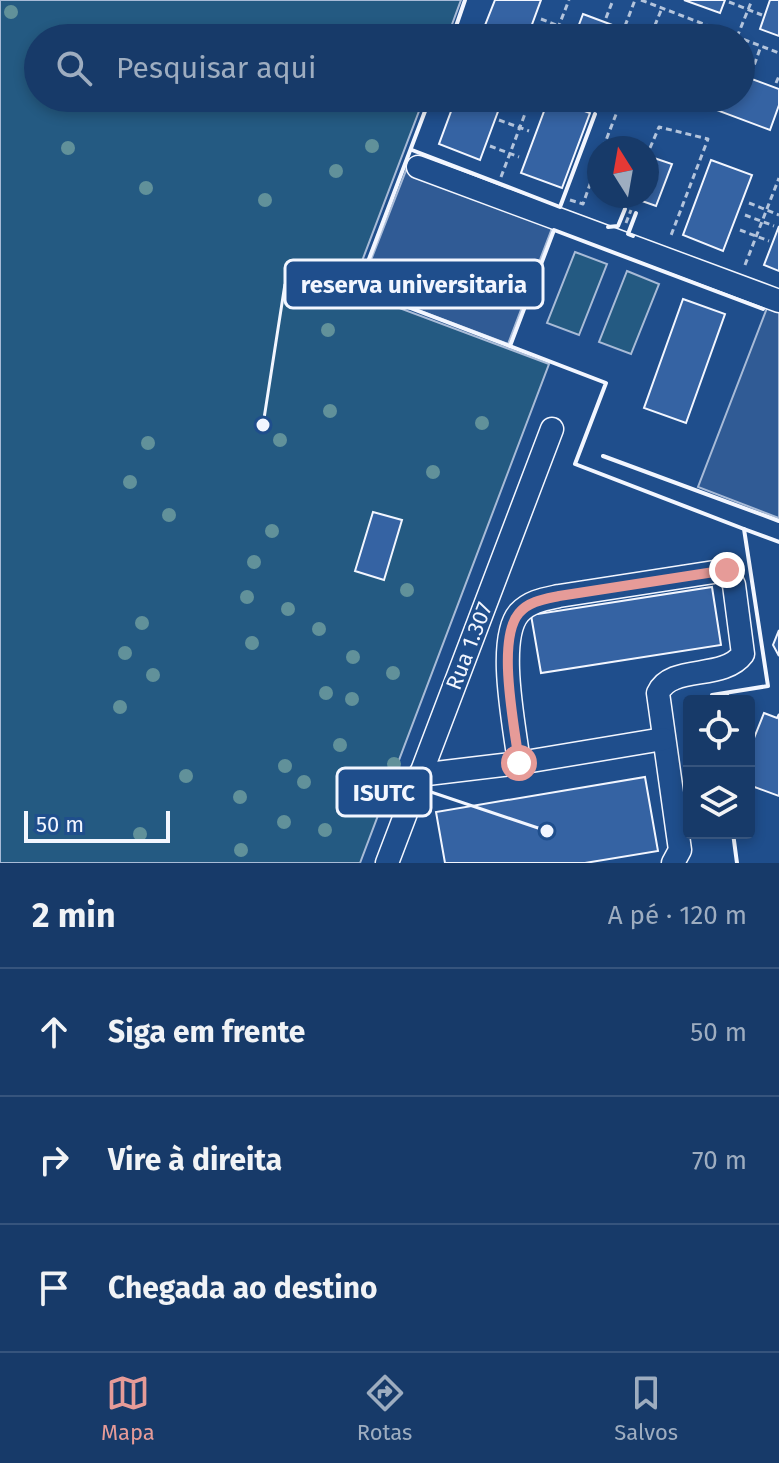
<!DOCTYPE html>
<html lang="pt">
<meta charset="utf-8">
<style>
:root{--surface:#173a69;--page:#20416f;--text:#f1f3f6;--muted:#9eadc0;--line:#36547d;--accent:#e69b98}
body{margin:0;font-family:"Fira Sans",sans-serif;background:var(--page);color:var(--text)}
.controls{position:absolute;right:24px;bottom:24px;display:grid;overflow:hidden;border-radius:8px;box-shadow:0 4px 12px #0003}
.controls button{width:72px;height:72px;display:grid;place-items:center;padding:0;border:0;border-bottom:2px solid var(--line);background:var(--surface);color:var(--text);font:40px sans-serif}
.compass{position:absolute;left:587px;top:136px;width:72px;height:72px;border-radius:50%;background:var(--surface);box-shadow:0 4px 12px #0003;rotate:349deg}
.scale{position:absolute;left:24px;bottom:20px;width:146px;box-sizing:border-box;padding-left:8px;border:4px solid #f2f6ff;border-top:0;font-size:22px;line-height:28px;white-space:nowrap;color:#f2f6ff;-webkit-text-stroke:6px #1f4e8c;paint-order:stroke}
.stop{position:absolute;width:24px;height:24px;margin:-18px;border:6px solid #e69b98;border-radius:50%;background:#fff}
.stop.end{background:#e69b98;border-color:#fff;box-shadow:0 2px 8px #0008}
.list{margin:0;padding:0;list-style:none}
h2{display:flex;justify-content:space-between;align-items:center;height:104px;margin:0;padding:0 32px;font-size:34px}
h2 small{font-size:26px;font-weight:400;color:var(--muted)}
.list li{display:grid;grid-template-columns:52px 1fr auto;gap:24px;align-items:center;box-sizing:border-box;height:128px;padding:0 32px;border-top:2px solid var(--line)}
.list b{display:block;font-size:30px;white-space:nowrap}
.list em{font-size:26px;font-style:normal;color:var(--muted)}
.icon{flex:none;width:44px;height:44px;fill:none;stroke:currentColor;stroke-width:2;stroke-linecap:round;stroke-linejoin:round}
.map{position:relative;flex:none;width:779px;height:863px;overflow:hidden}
.search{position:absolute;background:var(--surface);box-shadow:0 4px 12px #0003;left:24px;right:24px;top:24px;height:88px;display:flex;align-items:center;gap:20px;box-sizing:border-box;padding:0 28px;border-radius:44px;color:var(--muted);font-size:30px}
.sheet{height:488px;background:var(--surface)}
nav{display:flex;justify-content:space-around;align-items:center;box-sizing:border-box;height:112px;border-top:2px solid var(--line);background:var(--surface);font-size:22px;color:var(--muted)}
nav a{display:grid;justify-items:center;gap:4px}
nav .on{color:var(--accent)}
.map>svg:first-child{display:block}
.green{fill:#245a82;stroke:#a8bbd7;stroke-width:2}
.parking{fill:#305b95;stroke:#a8bbd7;stroke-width:2}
.building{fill:#3563a3;stroke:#f2f6ff;stroke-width:2}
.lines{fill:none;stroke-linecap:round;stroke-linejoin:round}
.minor-casing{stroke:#f2f6ff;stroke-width:25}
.path{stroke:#b3c4dc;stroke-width:3;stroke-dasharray:6 4;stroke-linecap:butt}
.minor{stroke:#1f4e8c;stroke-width:22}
.wall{stroke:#f2f6ff;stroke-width:4}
.tree{fill:#61919a}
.route{stroke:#e69b98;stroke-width:10}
.labels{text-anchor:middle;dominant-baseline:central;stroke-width:6;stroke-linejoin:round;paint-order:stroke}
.street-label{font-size:22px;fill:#f2f6ff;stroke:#1f4e8c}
.leader{fill:none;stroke:#f2f6ff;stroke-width:3}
.callout-dot{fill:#f2f6ff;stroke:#1f4e8c;stroke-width:3}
.callout{fill:#1f4e8c;stroke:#f2f6ff;stroke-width:3}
.callout-label{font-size:24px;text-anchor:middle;font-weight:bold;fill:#f2f6ff}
</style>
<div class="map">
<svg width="779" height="863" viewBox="0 0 779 863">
<rect width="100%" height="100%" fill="#1f4e8c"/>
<!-- green -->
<g class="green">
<polygon points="0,0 461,0 447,38 38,38 38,98 424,98 351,290 549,364 360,863 0,863"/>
<polygon points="575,252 607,264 579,335 547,323"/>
<polygon points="627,271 659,284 631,354 599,342"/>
</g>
<!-- parking -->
<g class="parking">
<polygon points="407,168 554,223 508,344 360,288"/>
<polygon points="767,308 779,312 779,518 698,487"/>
</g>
<!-- building -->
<g class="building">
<polygon points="495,0 541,0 527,38 480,38"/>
<polygon points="684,0 725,0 720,13"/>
<polygon points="770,0 779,0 779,36 760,29"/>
<polygon points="583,14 647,38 574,38"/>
<polygon points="741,75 779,89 779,105 770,130 695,102 696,98 741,98"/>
<polygon points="456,98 503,98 480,160 439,144"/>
<polygon points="549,98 590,113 562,188 521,173"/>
<polygon points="654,158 672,164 656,206 628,196 647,196 647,164 651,166"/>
<polygon points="711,160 752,175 723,251 683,235"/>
<polygon points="779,226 779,271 764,265"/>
<polygon points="683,299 725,314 686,423 644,408"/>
<polygon points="373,512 402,520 384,580 355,571"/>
<polygon points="712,587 721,645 541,673 531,615"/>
<polygon points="779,630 779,656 773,645"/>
<polygon points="728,695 729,701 715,701 714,697"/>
<polygon points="764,713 777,718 779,714 779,796 749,785 749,742 752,743"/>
<polygon points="645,777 658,851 585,863 445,863 436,812"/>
</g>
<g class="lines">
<!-- minor casing -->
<g class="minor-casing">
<g id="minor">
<polyline points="418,167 779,301"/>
<path d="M519,763C515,728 496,640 519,613C530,601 545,599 559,596L727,570L734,585L743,654C723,681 671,664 658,693L680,850L673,863"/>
<polyline points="419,775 519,763 663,739"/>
<polyline points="387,863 552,429"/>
</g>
</g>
<!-- path -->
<g class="path">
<polyline points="641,0 779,53"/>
<polyline points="729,2 762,15"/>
<polyline points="606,18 613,0"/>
<polyline points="541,19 559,26"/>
<polyline points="625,26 635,0"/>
<polyline points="651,35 662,8"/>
<polyline points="737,37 752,0"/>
<polyline points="554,38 569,0"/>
<polyline points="751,74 761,46"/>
<polyline points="776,83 779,76"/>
<polyline points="516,98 538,106"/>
<polyline points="499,120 529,131"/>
<polyline points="490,146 519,157"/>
<polyline points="603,148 620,104 615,98"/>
<polyline points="650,148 659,127 708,139 670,238"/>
<polyline points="501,177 531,98"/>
<polyline points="570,200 583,204 599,159"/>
<polyline points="749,203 779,215"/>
<polyline points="745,215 774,226"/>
<polyline points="626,223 631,210"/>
<polyline points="740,230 769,241"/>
<polyline points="745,265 779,178"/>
</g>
<!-- minor -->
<use href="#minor" class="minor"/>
<!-- wall -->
<g class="wall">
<polyline points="452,38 465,0"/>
<polyline points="430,98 358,288 606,383 575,464 744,529 768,686 712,695 713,701"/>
<polyline points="412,150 560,207 595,114"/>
<polyline points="608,227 618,226 625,209"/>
<polyline points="633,236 628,234 636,213"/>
<polyline points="510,346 554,230 763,309"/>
<polyline points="603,456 779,521"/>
<polyline points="744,529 779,542"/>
<polyline points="733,833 737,863"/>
</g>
</g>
<!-- trees -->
<g class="tree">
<circle cx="11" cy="12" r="7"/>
<circle cx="372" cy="146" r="7"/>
<circle cx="68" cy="148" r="7"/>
<circle cx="336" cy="171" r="7"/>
<circle cx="146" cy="188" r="7"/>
<circle cx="265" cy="200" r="7"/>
<circle cx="328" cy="330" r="7"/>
<circle cx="330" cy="411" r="7"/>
<circle cx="482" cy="423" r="7"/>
<circle cx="280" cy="440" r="7"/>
<circle cx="148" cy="443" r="7"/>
<circle cx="433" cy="472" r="7"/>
<circle cx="130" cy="482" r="7"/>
<circle cx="169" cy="515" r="7"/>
<circle cx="272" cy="531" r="7"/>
<circle cx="254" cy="562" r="7"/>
<circle cx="407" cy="590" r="7"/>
<circle cx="247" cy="597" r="7"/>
<circle cx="288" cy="609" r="7"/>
<circle cx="142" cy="623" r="7"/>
<circle cx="319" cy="629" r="7"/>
<circle cx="252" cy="643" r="7"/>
<circle cx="125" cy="653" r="7"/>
<circle cx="353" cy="657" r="7"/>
<circle cx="393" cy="673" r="7"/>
<circle cx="153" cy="675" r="7"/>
<circle cx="326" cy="693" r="7"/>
<circle cx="352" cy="699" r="7"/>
<circle cx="120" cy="707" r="7"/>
<circle cx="340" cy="745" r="7"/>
<circle cx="394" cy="764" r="7"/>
<circle cx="285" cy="766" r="7"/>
<circle cx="186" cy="776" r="7"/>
<circle cx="304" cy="782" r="7"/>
<circle cx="240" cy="797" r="7"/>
<circle cx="284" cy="822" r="7"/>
<circle cx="325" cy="830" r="7"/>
<circle cx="140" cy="834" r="7"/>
<circle cx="241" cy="850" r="7"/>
</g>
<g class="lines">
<!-- route -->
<path class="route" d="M519,763C515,728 496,640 519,613C529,601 545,599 559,596L727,570"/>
</g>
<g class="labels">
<!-- street labels -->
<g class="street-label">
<text transform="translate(469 646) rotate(-69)">Rua 1.307</text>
</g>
</g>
<!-- callouts -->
<path class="leader" d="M263 425L285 284M547 831L431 792"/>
<g class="callout-dot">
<circle cx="263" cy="425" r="8"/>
<circle cx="547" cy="831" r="8"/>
</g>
<g class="callout">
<rect x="285" y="260" width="258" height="48" rx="8"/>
<rect x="337" y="768" width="94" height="48" rx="8"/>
</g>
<g class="callout-label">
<text x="414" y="293">reserva universitaria</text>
<text x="384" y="801">ISUTC</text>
</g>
</svg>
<div class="controls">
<button><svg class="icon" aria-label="locate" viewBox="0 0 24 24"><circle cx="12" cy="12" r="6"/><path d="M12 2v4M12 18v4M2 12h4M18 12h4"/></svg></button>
<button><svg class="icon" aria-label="layers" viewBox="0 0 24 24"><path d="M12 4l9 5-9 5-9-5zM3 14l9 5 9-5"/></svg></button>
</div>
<svg class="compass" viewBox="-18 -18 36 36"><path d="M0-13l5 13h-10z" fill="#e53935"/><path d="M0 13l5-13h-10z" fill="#9eadc0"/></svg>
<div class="scale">50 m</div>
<div class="stop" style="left:519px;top:763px"></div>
<div class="stop end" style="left:727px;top:570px"></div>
<div class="search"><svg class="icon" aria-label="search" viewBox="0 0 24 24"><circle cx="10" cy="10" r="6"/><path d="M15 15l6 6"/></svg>Pesquisar aqui</div>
</div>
<section class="sheet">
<h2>2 min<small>A pé · 120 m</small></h2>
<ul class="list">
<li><svg class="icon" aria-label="ahead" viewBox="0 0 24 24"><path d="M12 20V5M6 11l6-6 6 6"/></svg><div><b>Siga em frente</b></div><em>50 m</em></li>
<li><svg class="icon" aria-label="right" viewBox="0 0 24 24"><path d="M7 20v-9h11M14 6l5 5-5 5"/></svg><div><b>Vire à direita</b></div><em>70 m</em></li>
<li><svg class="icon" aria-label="arrive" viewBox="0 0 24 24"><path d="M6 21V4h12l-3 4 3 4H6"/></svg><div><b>Chegada ao destino</b></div></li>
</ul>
</section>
<nav>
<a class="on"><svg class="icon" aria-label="map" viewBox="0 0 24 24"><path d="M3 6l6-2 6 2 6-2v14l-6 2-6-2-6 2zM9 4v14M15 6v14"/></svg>Mapa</a>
<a><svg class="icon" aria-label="directions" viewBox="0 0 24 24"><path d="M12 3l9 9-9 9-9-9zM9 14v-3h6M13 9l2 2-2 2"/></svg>Rotas</a>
<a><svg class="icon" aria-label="saved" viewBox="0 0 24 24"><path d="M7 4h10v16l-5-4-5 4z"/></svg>Salvos</a>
</nav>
